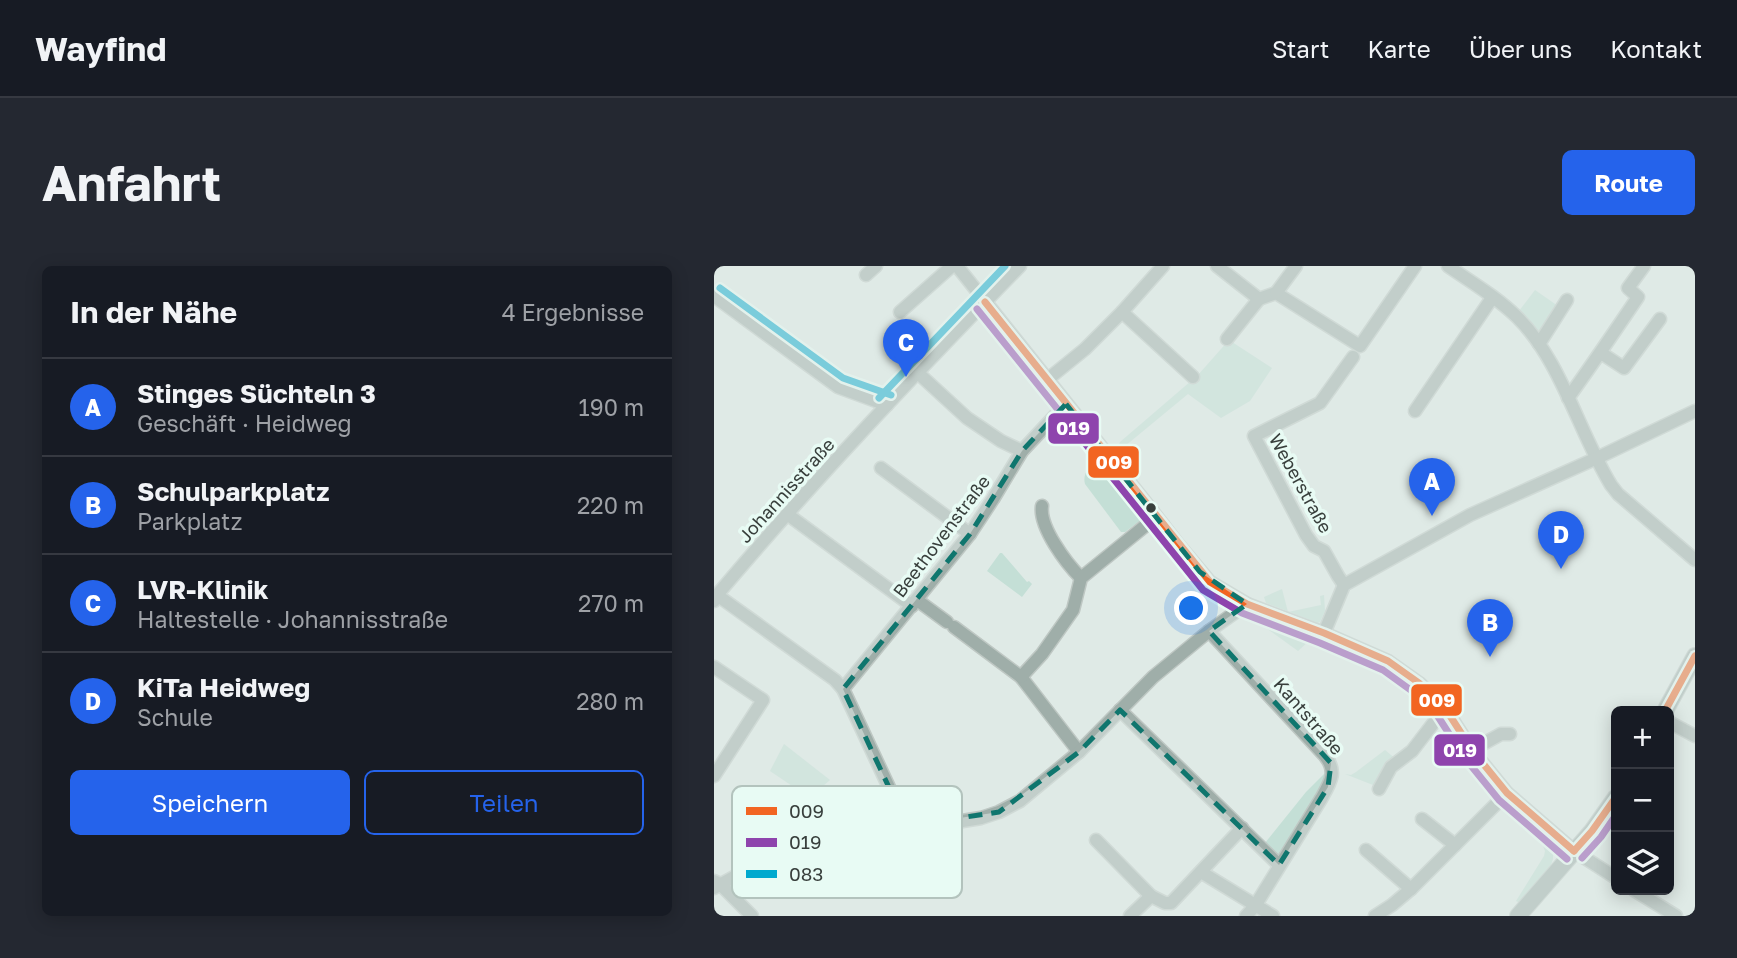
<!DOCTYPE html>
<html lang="de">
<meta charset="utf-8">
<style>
:root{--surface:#171b24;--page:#242831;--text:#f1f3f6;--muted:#9ea1a6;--line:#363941;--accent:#2563eb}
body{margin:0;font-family:"Golos Text",sans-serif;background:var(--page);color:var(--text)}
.controls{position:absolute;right:21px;bottom:21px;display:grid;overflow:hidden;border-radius:10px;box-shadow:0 4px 18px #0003}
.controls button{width:63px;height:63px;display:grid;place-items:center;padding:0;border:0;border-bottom:2px solid var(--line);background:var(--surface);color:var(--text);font:35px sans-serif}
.you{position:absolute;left:478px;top:343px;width:24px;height:24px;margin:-18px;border:5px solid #fff;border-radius:50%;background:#1a73e8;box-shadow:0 0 0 10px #1a73e833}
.badge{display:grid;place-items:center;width:46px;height:46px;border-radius:50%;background:var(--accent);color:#fff;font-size:23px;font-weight:700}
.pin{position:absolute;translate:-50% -58px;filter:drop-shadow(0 2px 4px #0008)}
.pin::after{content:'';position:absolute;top:37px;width:24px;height:21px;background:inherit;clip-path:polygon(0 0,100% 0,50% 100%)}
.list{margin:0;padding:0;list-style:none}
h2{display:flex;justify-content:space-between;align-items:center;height:91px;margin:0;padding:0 28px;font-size:30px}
h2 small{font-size:23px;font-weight:400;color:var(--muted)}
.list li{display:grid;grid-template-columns:46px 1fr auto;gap:21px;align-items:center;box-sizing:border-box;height:98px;padding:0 28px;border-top:2px solid var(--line)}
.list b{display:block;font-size:26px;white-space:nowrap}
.list p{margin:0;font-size:23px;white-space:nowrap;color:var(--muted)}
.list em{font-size:23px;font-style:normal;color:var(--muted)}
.actions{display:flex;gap:14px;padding:21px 28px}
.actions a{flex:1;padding:16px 0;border:2px solid var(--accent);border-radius:10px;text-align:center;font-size:24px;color:var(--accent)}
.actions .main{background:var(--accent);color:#fff}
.icon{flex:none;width:38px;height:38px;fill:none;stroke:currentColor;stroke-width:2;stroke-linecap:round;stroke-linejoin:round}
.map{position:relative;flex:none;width:981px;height:650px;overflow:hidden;border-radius:10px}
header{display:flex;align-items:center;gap:42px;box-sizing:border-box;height:98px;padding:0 35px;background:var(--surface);border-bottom:2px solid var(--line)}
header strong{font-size:33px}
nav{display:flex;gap:38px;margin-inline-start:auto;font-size:24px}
.intro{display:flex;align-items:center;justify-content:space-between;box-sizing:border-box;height:168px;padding:0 42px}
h1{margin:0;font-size:49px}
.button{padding:18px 32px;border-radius:10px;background:var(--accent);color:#fff;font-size:24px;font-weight:700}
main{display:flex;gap:42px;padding:0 42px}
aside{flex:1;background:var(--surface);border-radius:10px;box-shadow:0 4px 18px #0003}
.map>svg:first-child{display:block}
.green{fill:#c4dfd6}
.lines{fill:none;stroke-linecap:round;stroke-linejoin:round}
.minor-casing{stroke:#bec7c3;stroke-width:15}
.major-casing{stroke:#bec7c3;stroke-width:18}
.minor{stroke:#9faea9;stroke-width:12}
.major{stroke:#9daea9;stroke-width:16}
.bus-1-casing{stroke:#e8fbf4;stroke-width:12}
.bus-2-casing{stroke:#e8fbf4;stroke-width:12}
.bus-3-casing{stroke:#e8fbf4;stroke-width:12}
.bus-1{stroke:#f26522;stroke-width:7}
.bus-2{stroke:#8e44ad;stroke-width:7}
.bus-3{stroke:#00a9ce;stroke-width:7}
.marked{fill:none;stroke:#0f766e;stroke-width:5;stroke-dasharray:14 9;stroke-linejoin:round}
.bus-dot{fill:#383f3c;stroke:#e8fbf4;stroke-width:2.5}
.labels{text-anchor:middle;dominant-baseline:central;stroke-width:7;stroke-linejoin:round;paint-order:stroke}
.street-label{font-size:18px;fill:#383f3c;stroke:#e8fbf4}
.key{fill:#e8fbf4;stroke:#b3c3bd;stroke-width:2}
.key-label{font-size:19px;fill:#383f3c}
.line-badge{stroke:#e8fbf4;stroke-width:2.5}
.badge-label{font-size:19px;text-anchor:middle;font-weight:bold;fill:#fff}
</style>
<header>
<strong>Wayfind</strong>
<nav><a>Start</a><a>Karte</a><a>Über uns</a><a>Kontakt</a></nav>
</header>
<div class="intro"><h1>Anfahrt</h1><a class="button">Route</a></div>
<main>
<aside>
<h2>In der Nähe<small>4 Ergebnisse</small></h2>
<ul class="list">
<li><span class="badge">A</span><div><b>Stinges Süchteln 3</b><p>Geschäft · Heidweg</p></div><em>190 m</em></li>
<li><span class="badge">B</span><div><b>Schulparkplatz</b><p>Parkplatz</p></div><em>220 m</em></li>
<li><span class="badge">C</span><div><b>LVR-Klinik</b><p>Haltestelle · Johannisstraße</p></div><em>270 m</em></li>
<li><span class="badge">D</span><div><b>KiTa Heidweg</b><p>Schule</p></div><em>280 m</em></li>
</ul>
<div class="actions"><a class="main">Speichern</a><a>Teilen</a></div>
</aside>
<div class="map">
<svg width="981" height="650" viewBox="0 0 981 650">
<rect width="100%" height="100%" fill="#dfeae6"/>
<!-- green -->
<g class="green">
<polygon points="821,24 844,40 829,66 824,66 805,45"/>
<polygon points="515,74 558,102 536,135 507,152 474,128 405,185 404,180 406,176 484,109"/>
<path d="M384,192L431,251L411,266H407L371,218C368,208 376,201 381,193Z"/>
<polygon points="286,287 288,287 313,316 315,315 318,318 308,331 273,305"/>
<polygon points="568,323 574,346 607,339 606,330 610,329 611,345 606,356 604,357 552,337 550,331"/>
<polygon points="542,346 603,370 673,401 685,409 683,413 659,398 597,373 584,385 533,348"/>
<polygon points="70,478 116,514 96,531 93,530 56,505"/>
<polygon points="671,484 683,494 659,519 631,508 637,509 642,506"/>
<polygon points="613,505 613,514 568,588 563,588 551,577 592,526"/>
<polygon points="793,540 798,541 839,582 839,593 837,599 806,637 802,635 830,590 831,585 829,580 789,541"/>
</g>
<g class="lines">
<!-- minor casing -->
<g class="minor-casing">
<g id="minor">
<polyline points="243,0 436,242 464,278 496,316 533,338 610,367 674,395 705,417 731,442 758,484 793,527 860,585 902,612"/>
<polyline points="503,0 545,33 562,27 646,80 701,0"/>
<path d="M734,0C757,16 783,31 803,51C847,94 865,167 897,219L904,228L981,294"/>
<polyline points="152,9 162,0"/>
<polyline points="562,27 582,0"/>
<polyline points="0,30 124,121 173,139"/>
<polyline points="186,46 238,0"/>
<polyline points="408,46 479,111"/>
<polyline points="513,73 545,33"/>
<polyline points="825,78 853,34"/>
<polyline points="887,87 910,102 946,53"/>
<polyline points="204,107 253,152 287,175 308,185"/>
<polyline points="334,113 371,83 408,46 449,0"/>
<path d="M854,132C878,99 901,65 924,31L914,22L930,0"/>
<polyline points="701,145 778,32"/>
<polyline points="167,202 256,268"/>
<path d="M328,240C325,261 352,297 367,312"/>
<polyline points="73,248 198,340"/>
<polyline points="630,319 624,310 610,285 600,280 592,269 540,170 606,137 639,91"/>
<polyline points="3,329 121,414 129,423 193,560"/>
<polyline points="203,334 233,356"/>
<path d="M0,335L3,329C99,215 202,107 306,0"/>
<polyline points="240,361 307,411 365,486"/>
<path d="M495,365L611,490C624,506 616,517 607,533L541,640L532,650"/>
<polyline points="610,367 630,319 756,249 883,192 981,145"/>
<polyline points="0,401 49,434 0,510"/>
<polyline points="307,411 328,388 359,344 367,312 442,251"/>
<polyline points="129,423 256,268 279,233 308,185 352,138"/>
<polyline points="406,444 565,599"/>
<polyline points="955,456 981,470"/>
<polyline points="758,484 787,468 796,468"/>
<polyline points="665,523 677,501 698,485 731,442"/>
<polyline points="708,553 741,579"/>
<polyline points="382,574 437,630"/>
<polyline points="652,584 697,623"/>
<polyline points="487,606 559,650"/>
<polyline points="0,615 6,618 38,650"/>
<polyline points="0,622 69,584 104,568 130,563 236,557 267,552 285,546 306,535 365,486 439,411 495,365 533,338"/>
<polyline points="920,624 962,650"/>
<polyline points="416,650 437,630 451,637 457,637 528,562"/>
<polyline points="661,650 678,639 697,623 793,527"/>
</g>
</g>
<!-- major casing -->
<g class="major-casing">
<g id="major">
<polyline points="951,445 981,390"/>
<polyline points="804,650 878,565 902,531"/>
</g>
</g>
<!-- minor -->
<use href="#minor" class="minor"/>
<!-- major -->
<use href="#major" class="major"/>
<!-- bus-1 casing -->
<g class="bus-1-casing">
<g id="bus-1">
<polyline points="271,36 496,316 533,338 610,367 674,395 705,417 731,442 758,484 793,527 860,585"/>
<polyline points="951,445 981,390"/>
<polyline points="860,585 878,565 902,531"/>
</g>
</g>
<!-- bus-2 casing -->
<g class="bus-2-casing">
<g id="bus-2">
<polyline points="263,43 489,324 528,347 606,377 669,404 698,425 723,449 750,491 785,534 853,593"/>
<polyline points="868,592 887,571 902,549"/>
</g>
</g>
<!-- bus-3 casing -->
<g class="bus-3-casing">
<g id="bus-3">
<polyline points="6,22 129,112 177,129"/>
<polyline points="165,132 291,0"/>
</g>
</g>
<!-- bus-1 -->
<use href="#bus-1" class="bus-1"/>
<!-- bus-2 -->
<use href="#bus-2" class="bus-2"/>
<!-- bus-3 -->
<use href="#bus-3" class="bus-3"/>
</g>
<!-- marked area -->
<path d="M0 0H981V650H0ZM352,138L486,306L533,338L495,365L617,497L614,521L565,599L406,444L365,486L285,546L193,560L129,423L256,268L308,185Z" fill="#dfeae6" fill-opacity=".55" fill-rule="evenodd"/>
<path class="marked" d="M352,138L486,306L533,338L495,365L617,497L614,521L565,599L406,444L365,486L285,546L193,560L129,423L256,268L308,185Z"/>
<!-- markers -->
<circle class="bus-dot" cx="437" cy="242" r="6"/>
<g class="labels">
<!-- street labels -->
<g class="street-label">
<text transform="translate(587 217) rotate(61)">Weberstraße</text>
<text transform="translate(72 224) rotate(-48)">Johannisstraße</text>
<text transform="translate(227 270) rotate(-53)">Beethovenstraße</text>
<text transform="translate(595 450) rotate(49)">Kantstraße</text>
</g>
</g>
<!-- legend -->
<rect x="18" y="520" width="230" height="112" rx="10" class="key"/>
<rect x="32" y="541" width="31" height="8" fill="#f26522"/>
<rect x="32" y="572" width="31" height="9" fill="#8e44ad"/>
<rect x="32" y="604" width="31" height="8" fill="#00a9ce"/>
<g class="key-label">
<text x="75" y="552">009</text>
<text x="75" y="583">019</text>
<text x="75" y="615">083</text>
</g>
<g class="line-badge">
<rect x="333" y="146" width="53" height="33" rx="7" fill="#8e44ad"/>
<rect x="373" y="179" width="53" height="34" rx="7" fill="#f26522"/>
<rect x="696" y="417" width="53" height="34" rx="7" fill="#f26522"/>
<rect x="719" y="467" width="53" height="34" rx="7" fill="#8e44ad"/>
</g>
<g class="badge-label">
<text x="359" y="169">019</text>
<text x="400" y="203">009</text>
<text x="723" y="441">009</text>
<text x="746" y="491">019</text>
</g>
</svg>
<div class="controls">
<button>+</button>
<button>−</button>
<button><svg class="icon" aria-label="layers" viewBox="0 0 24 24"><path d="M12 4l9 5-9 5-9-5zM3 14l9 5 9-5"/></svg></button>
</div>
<div class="you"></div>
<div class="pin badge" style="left:718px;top:250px">A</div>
<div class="pin badge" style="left:776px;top:391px">B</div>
<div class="pin badge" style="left:192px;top:111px">C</div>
<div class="pin badge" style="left:847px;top:303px">D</div>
</div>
</main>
